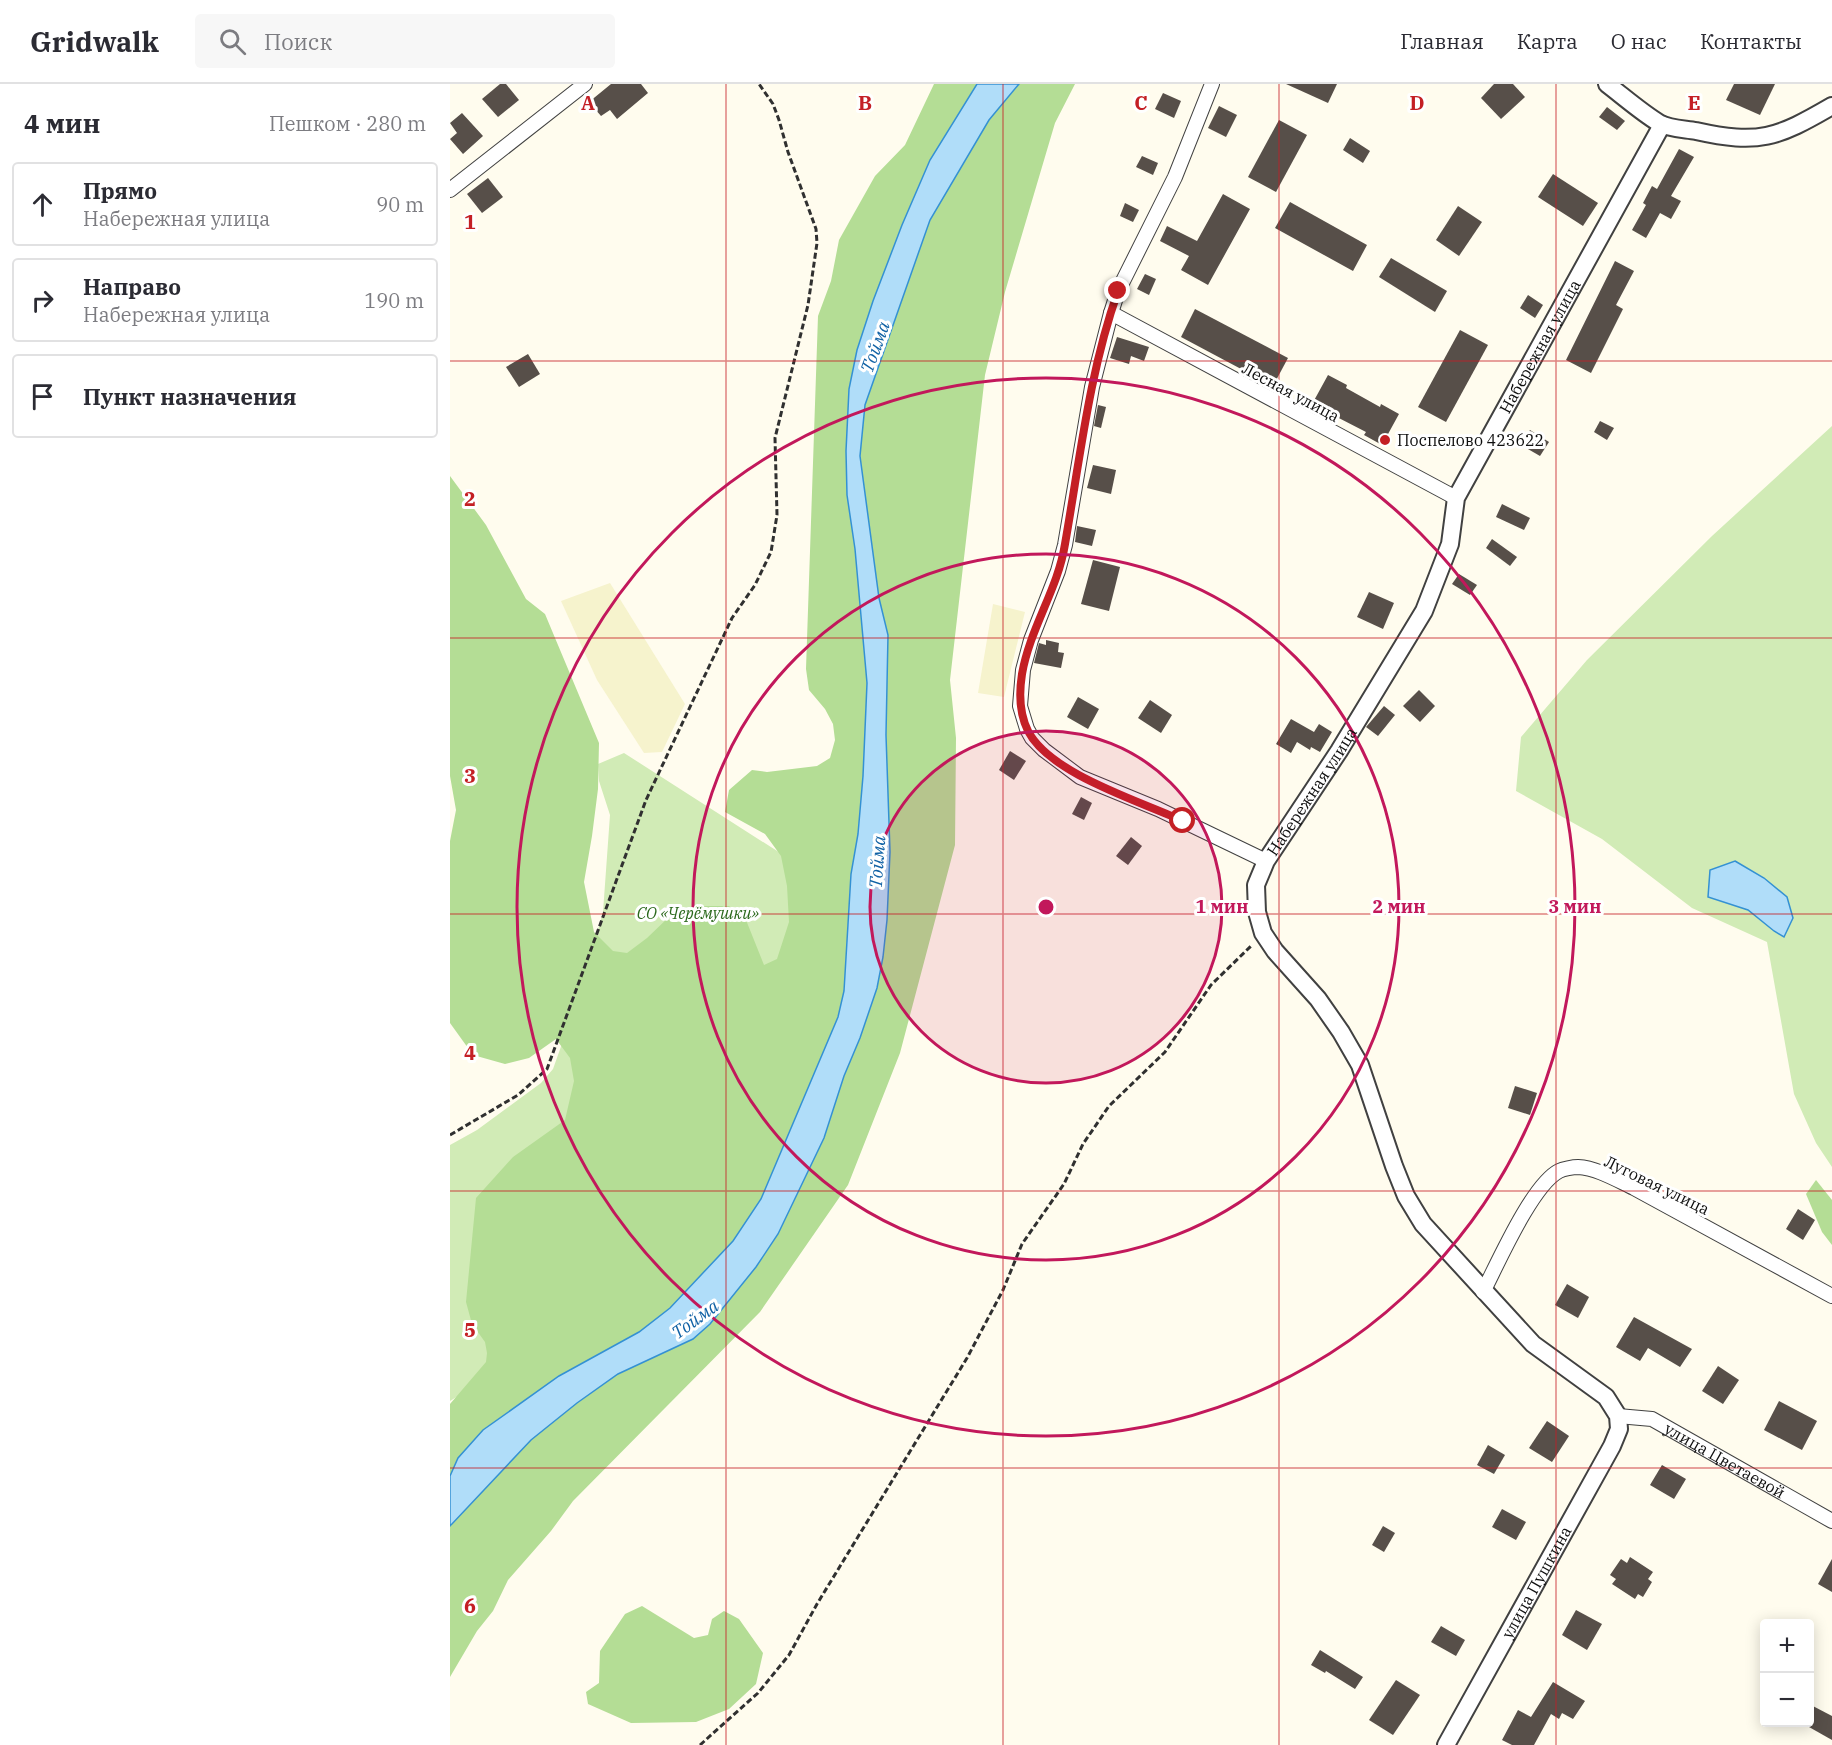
<!DOCTYPE html>
<html lang="ru">
<meta charset="utf-8">
<style>
:root{--surface:#fff;--page:#f7f7f7;--text:#2b2b33;--muted:#7c7c81;--line:#e1e1e2}
body{margin:0;font-family:"IBM Plex Serif",serif;background:var(--page);color:var(--text)}
.controls{position:absolute;right:18px;bottom:18px;display:grid;overflow:hidden;border-radius:6px;box-shadow:0 3px 15px #0003}
.controls button{width:54px;height:54px;display:grid;place-items:center;padding:0;border:0;border-bottom:2px solid var(--line);background:var(--surface);color:var(--text);font:30px sans-serif}
.stop{position:absolute;width:18px;height:18px;margin:-14px;border:4px solid #c41f24;border-radius:50%;background:#fff}
.stop.end{background:#c41f24;border-color:#fff;box-shadow:0 2px 6px #0008}
.list{margin:0;padding:0;list-style:none}
h2{display:flex;justify-content:space-between;align-items:center;height:78px;margin:0;padding:0 24px;font-size:26px}
h2 small{font-size:20px;font-weight:400;color:var(--muted)}
.list li{display:grid;grid-template-columns:39px 1fr auto;gap:18px;align-items:center;box-sizing:border-box;height:84px;margin:0 12px 12px;padding:0 12px;border:2px solid var(--line);border-radius:6px}
.list b{display:block;font-size:22px;white-space:nowrap}
.list p{margin:0;font-size:20px;white-space:nowrap;color:var(--muted)}
.list em{font-size:20px;font-style:normal;color:var(--muted)}
.icon{flex:none;width:33px;height:33px;fill:none;stroke:currentColor;stroke-width:2;stroke-linecap:round;stroke-linejoin:round}
.map{position:relative;flex:none;width:1382px;height:1661px;overflow:hidden}
header{display:flex;align-items:center;gap:36px;box-sizing:border-box;height:84px;padding:0 30px;background:var(--surface);border-bottom:2px solid var(--line)}
header strong{font-size:28px}
nav{display:flex;gap:33px;margin-inline-start:auto;font-size:21px}
.search{width:420px;height:54px;background:var(--page);display:flex;align-items:center;gap:15px;box-sizing:border-box;padding:0 21px;border-radius:6px;color:var(--muted);font-size:22px}
main{display:flex}
aside{flex:1;background:var(--surface)}
.map>svg:first-child{display:block}
.farmland{fill:#f6f3cd}
.green{fill:#d1ebb6}
.forest{fill:#b4dd95}
.water{fill:#b0ddf9;stroke:#3491d3;stroke-width:1.5}
.building{fill:#574f49}
.lines{fill:none;stroke-linecap:round;stroke-linejoin:round}
.minor-casing{stroke:#414141;stroke-width:16}
.tertiary-casing{stroke:#414141;stroke-width:20}
.path{stroke:#303030;stroke-width:3;stroke-dasharray:6 3;stroke-linecap:butt}
.minor{stroke:#fff;stroke-width:14}
.tertiary{stroke:#fff;stroke-width:16}
.route{stroke:#c41f24;stroke-width:8}
.grid{fill:none;stroke:#c41f24;stroke-width:1.5;stroke-opacity:0.55}
.ring{fill:none;stroke:#c2185b;stroke-width:3}
.poi-dot{fill:#c41f24;stroke:#fff;stroke-width:2}
.labels{text-anchor:middle;dominant-baseline:central;stroke-width:6;stroke-linejoin:round;paint-order:stroke}
.street-label{font-size:16px;fill:#0e0e0e;stroke:#fff}
.poi-label{font-size:16px;fill:#0e0e0e;stroke:#fff;text-anchor:start}
.park-label{font-size:16px;font-style:italic;fill:#2a681b;stroke:#fff}
.water-label{font-size:18px;font-style:italic;fill:#1162a5;stroke:#fff}
.grid-label{font-size:20px;text-anchor:middle;font-weight:bold;fill:#c41f24;stroke:#fff;stroke-width:6;stroke-linejoin:round;paint-order:stroke}
.centre{fill:#c2185b;stroke:#fff;stroke-width:3}
.ring-label{font-size:18px;text-anchor:middle;font-weight:bold;fill:#c2185b;stroke:#fff;stroke-width:6;stroke-linejoin:round;paint-order:stroke}
</style>
<header>
<strong>Gridwalk</strong>
<div class="search"><svg class="icon" aria-label="search" viewBox="0 0 24 24"><circle cx="10" cy="10" r="6"/><path d="M15 15l6 6"/></svg>Поиск</div>
<nav><a>Главная</a><a>Карта</a><a>О нас</a><a>Контакты</a></nav>
</header>
<main>
<aside>
<h2>4 мин<small>Пешком · 280 m</small></h2>
<ul class="list">
<li><svg class="icon" aria-label="ahead" viewBox="0 0 24 24"><path d="M12 20V5M6 11l6-6 6 6"/></svg><div><b>Прямо</b><p>Набережная улица</p></div><em>90 m</em></li>
<li><svg class="icon" aria-label="right" viewBox="0 0 24 24"><path d="M7 20v-9h11M14 6l5 5-5 5"/></svg><div><b>Направо</b><p>Набережная улица</p></div><em>190 m</em></li>
<li><svg class="icon" aria-label="arrive" viewBox="0 0 24 24"><path d="M6 21V4h12l-3 4 3 4H6"/></svg><div><b>Пункт назначения</b></div></li>
</ul>
</aside>
<div class="map">
<svg width="1382" height="1661" viewBox="0 0 1382 1661">
<rect width="100%" height="100%" fill="#fffcee"/>
<!-- farmland -->
<g class="farmland">
<polygon points="160,499 235,620 212,668 194,669 147,596 111,517"/>
<polygon points="543,520 575,528 554,613 528,609"/>
</g>
<!-- green -->
<g class="green">
<polygon points="1382,342 1382,1083 1366,1059 1344,1010 1317,858 1242,824 1152,755 1066,707 1071,653 1137,576 1262,452"/>
<polygon points="174,669 363,790 358,844 55,1255 16,1307 0,1317 0,1061 27,1046 91,999 103,985 131,906 153,828 160,731 149,697 148,680"/>
</g>
<!-- forest -->
<g class="forest">
<polygon points="484,0 527,0 480,76 452,141 423,217 407,266 399,305 396,367 397,411 405,465 417,599 413,692 408,750 401,790 394,907 388,933 311,1115 283,1157 220,1224 189,1248 109,1292 33,1346 9,1374 0,1392 0,1320 36,1278 37,1269 35,1258 22,1240 16,1218 26,1114 63,1073 115,1036 124,997 120,974 106,955 79,974 55,980 23,971 0,939 0,757 6,726 0,692 0,392 36,441 76,515 95,530 149,659 148,705 142,752 134,798 144,848 163,867 177,869 197,854 221,831 247,822 279,822 296,836 314,881 327,875 339,838 337,802 331,772 315,750 275,728 279,706 302,686 317,688 367,682 380,674 385,656 383,640 375,625 359,606 356,585 368,232 381,197 389,156 425,92 455,61"/>
<polygon points="569,0 625,0 605,39 555,208 535,291 500,596 506,654 505,761 450,969 398,1101 310,1228 123,1417 101,1447 58,1496 43,1527 27,1547 0,1593 0,1442 81,1356 127,1319 168,1290 243,1255 306,1183 328,1150 374,1054 394,992 410,954 427,904 433,873 437,836 440,768 436,651 438,551 429,514 410,372 415,321 480,136 539,36"/>
<polygon points="1366,1096 1382,1116 1382,1161 1372,1148 1356,1110"/>
<polygon points="192,1522 244,1554 258,1551 262,1535 274,1527 289,1535 313,1569 306,1600 279,1625 246,1638 181,1639 138,1620 136,1608 149,1599 150,1567 175,1530"/>
</g>
<!-- water -->
<g class="water">
<polygon points="527,0 569,0 539,36 480,136 415,321 410,372 429,514 438,551 436,651 440,768 437,836 433,873 427,904 410,954 394,992 374,1054 328,1150 306,1183 260,1240 243,1255 168,1290 127,1319 81,1356 0,1442 0,1392 8,1374 33,1346 109,1292 189,1248 220,1224 283,1157 311,1115 388,933 394,907 401,790 408,750 413,692 417,599 405,465 397,411 396,367 399,305 407,266 423,217 452,141 480,76"/>
<polygon points="1285,777 1314,794 1337,813 1343,834 1334,853 1324,847 1298,826 1258,813 1260,786"/>
</g>
<!-- building -->
<g class="building">
<polygon points="50,0 56,0 69,16 48,33 32,15"/>
<polygon points="161,0 191,0 198,9 167,35 160,26 151,32 139,18"/>
<polygon points="836,0 887,0 878,19"/>
<polygon points="1044,0 1063,0 1075,13 1051,35 1031,14"/>
<polygon points="1284,0 1325,0 1310,31 1276,16"/>
<polygon points="713,9 731,17 724,34 705,25"/>
<polygon points="769,22 787,31 776,53 758,44"/>
<polygon points="1157,23 1175,37 1167,46 1149,33"/>
<polygon points="12,29 33,52 13,70 0,55 7,49 0,39"/>
<polygon points="829,36 857,51 826,108 798,93"/>
<polygon points="900,54 920,67 913,79 893,66"/>
<polygon points="1229,65 1244,73 1221,112 1231,117 1221,135 1210,129 1196,154 1182,146 1196,121 1193,119 1202,102 1207,105"/>
<polygon points="692,72 708,79 703,91 686,83"/>
<polygon points="1103,90 1148,119 1133,142 1088,113"/>
<polygon points="38,94 53,113 32,129 17,110"/>
<polygon points="773,110 800,125 758,201 731,186 739,172 710,157 717,142 747,157"/>
<polygon points="840,118 917,161 903,187 825,144"/>
<polygon points="675,119 689,126 683,138 670,132"/>
<polygon points="1008,122 1032,138 1009,172 986,156"/>
<polygon points="941,174 997,207 985,228 929,193"/>
<polygon points="1165,177 1184,187 1166,221 1173,225 1141,289 1116,276"/>
<polygon points="695,190 706,195 699,211 687,205"/>
<polygon points="1078,211 1093,221 1085,234 1070,224"/>
<polygon points="745,225 838,274 823,302 731,253"/>
<polygon points="1010,246 1038,261 996,338 968,323"/>
<polygon points="667,253 699,263 694,277 681,272 679,280 660,274"/>
<polygon points="78,270 90,290 69,303 56,283"/>
<polygon points="878,291 897,301 896,304 930,323 931,320 949,330 932,361 914,351 916,348 881,330 880,332 861,322"/>
<polygon points="648,321 656,323 651,344 644,342"/>
<polygon points="1150,337 1164,344 1157,356 1144,348"/>
<polygon points="1080,346 1099,358 1090,372 1071,361"/>
<polygon points="643,381 666,386 661,410 637,404"/>
<polygon points="1052,420 1080,434 1074,446 1046,433"/>
<polygon points="627,442 646,446 642,462 625,458"/>
<polygon points="1042,455 1067,473 1060,482 1036,464"/>
<polygon points="643,476 670,483 659,527 631,520"/>
<polygon points="1009,490 1027,501 1020,511 1002,500"/>
<polygon points="919,508 944,519 933,545 907,533"/>
<polygon points="596,556 609,559 608,568 614,569 611,584 584,579 589,559 596,561"/>
<polygon points="969,606 985,622 970,638 953,622"/>
<polygon points="628,613 649,625 638,645 617,633"/>
<polygon points="700,616 722,631 711,649 688,634"/>
<polygon points="934,622 945,631 928,652 916,643"/>
<polygon points="841,635 864,648 869,640 882,648 870,668 861,663 860,666 847,658 841,669 826,660"/>
<polygon points="560,667 576,677 564,696 549,686"/>
<polygon points="631,713 642,719 634,736 622,730"/>
<polygon points="681,753 692,762 678,781 666,772"/>
<polygon points="1065,1002 1087,1009 1080,1031 1058,1024"/>
<polygon points="1348,1125 1365,1136 1353,1156 1336,1145"/>
<polygon points="1117,1200 1139,1213 1128,1234 1105,1221"/>
<polygon points="1184,1233 1242,1265 1230,1283 1198,1264 1190,1277 1166,1263"/>
<polygon points="1268,1282 1289,1296 1273,1320 1252,1307"/>
<polygon points="1329,1317 1367,1337 1352,1366 1314,1346"/>
<polygon points="1097,1337 1119,1352 1102,1378 1079,1364"/>
<polygon points="1038,1361 1055,1371 1044,1390 1027,1381"/>
<polygon points="1212,1381 1236,1395 1224,1415 1200,1401"/>
<polygon points="1052,1425 1076,1438 1066,1456 1042,1443"/>
<polygon points="933,1442 945,1449 934,1468 922,1461"/>
<polygon points="1180,1473 1203,1488 1198,1495 1202,1498 1193,1513 1188,1510 1185,1515 1162,1500 1166,1495 1160,1491 1171,1475 1177,1479"/>
<polygon points="1382,1475 1382,1508 1368,1500"/>
<polygon points="1126,1526 1152,1540 1137,1566 1112,1551"/>
<polygon points="991,1542 1015,1556 1006,1572 981,1558"/>
<polygon points="870,1566 913,1593 905,1605 876,1587 875,1589 861,1581"/>
<polygon points="946,1596 970,1611 943,1651 919,1636"/>
<polygon points="1103,1598 1135,1617 1123,1635 1112,1629 1109,1635 1101,1630 1084,1661 1062,1661 1052,1656 1068,1626 1081,1633"/>
<polygon points="1359,1620 1382,1632 1382,1656 1359,1643"/>
</g>
<g class="lines">
<!-- minor casing -->
<g class="minor-casing">
<g id="minor">
<polyline points="762,0 725,93 668,207 661,229 642,303 615,461 608,487 581,556 573,586 570,622 577,645 582,654 594,666 630,693 708,725 816,777"/>
<polyline points="0,106 135,0"/>
<polyline points="661,229 1006,414"/>
<path d="M1033,1208C1048,1179 1082,1101 1109,1087C1113,1085 1123,1083 1128,1083C1147,1084 1167,1096 1184,1104L1382,1212"/>
<path id="s1" d="M1168,1332L1202,1335L1382,1437"/>
</g>
</g>
<!-- tertiary casing -->
<g class="tertiary-casing">
<g id="tertiary">
<path d="M1157,0C1174,13 1191,28 1209,39C1219,45 1235,45 1246,47C1309,61 1327,54 1382,22"/>
<path id="s2" d="M996,1661L1162,1362L1169,1345L1168,1332L1156,1313L1083,1260L973,1140L956,1112L944,1082L910,981L891,948L868,915L825,867L813,849L807,828L806,801L816,777L889,667L974,527L1000,460L1006,414L1212,41"/>
</g>
</g>
<!-- path -->
<g class="path">
<polyline points="0,1051 68,1011 97,985 196,716 282,534 305,501 321,468 327,431 325,354 358,221 367,159 366,145 338,68 329,36 323,20 309,0"/>
<polyline points="250,1661 308,1609 339,1571 367,1520 517,1274 553,1206 572,1160 614,1100 633,1060 659,1022 715,968 761,901 802,861"/>
</g>
<!-- minor -->
<use href="#minor" class="minor"/>
<!-- tertiary -->
<use href="#tertiary" class="tertiary"/>
</g>
<g class="lines">
<!-- route -->
<path class="route" d="M668,207C639,289 630,375 615,460C608,505 580,544 572,590C569,609 569,629 578,647C600,690 690,717 733,737"/>
</g>
<!-- grid -->
<path class="grid" d="M276,0V1661M553,0V1661M829,0V1661M1106,0V1661M0,277H1382M0,554H1382M0,830H1382M0,1107H1382M0,1384H1382"/>
<!-- distance rings -->
<circle cx="596" cy="823" r="176" fill="#c2185b" fill-opacity=".12"/>
<g class="ring">
<circle cx="596" cy="823" r="176"/>
<circle cx="596" cy="823" r="353"/>
<circle cx="596" cy="823" r="529"/>
</g>
<!-- markers -->
<circle class="poi-dot" cx="935" cy="356" r="6"/>
<g class="labels">
<!-- street labels -->
<g class="street-label">
<text stroke="none"><textPath href="#s2" startOffset="1647">Набережная улица</textPath></text>
<text transform="translate(841 308) rotate(28)">Лесная улица</text>
<text stroke="none"><textPath href="#s2" startOffset="1143">Набережная улица</textPath></text>
<text transform="translate(1207 1101) rotate(26)">Луговая улица</text>
<text stroke="none"><textPath href="#s1" startOffset="118">улица Цветаевой</textPath></text>
<text stroke="none"><textPath href="#s2" startOffset="186">улица Пушкина</textPath></text>
</g>
<!-- poi labels -->
<g class="poi-label">
<text x="947" y="356">Поспелово 423622</text>
</g>
<!-- park labels -->
<g class="park-label">
<text x="248" y="829">СО «Черёмушки»</text>
</g>
<!-- water labels -->
<g class="water-label">
<text transform="translate(425 263) rotate(-70)">Тойма</text>
<text transform="translate(427 778) rotate(-86)">Тойма</text>
<text transform="translate(245 1235) rotate(-36)">Тойма</text>
</g>
</g>
<g class="grid-label">
<text x="138" y="26">A</text>
<text x="415" y="26">B</text>
<text x="691" y="26">C</text>
<text x="967" y="26">D</text>
<text x="1244" y="26">E</text>
<text x="20" y="145">1</text>
<text x="20" y="422">2</text>
<text x="20" y="699">3</text>
<text x="20" y="976">4</text>
<text x="20" y="1253">5</text>
<text x="20" y="1529">6</text>
</g>
<circle cx="596" cy="823" r="9" class="centre"/>
<g class="ring-label">
<text x="772" y="829">1 мин</text>
<text x="949" y="829">2 мин</text>
<text x="1125" y="829">3 мин</text>
</g>
</svg>
<div class="controls">
<button>+</button>
<button>−</button>
</div>
<div class="stop" style="left:733px;top:737px"></div>
<div class="stop end" style="left:668px;top:207px"></div>
</div>
</main>
